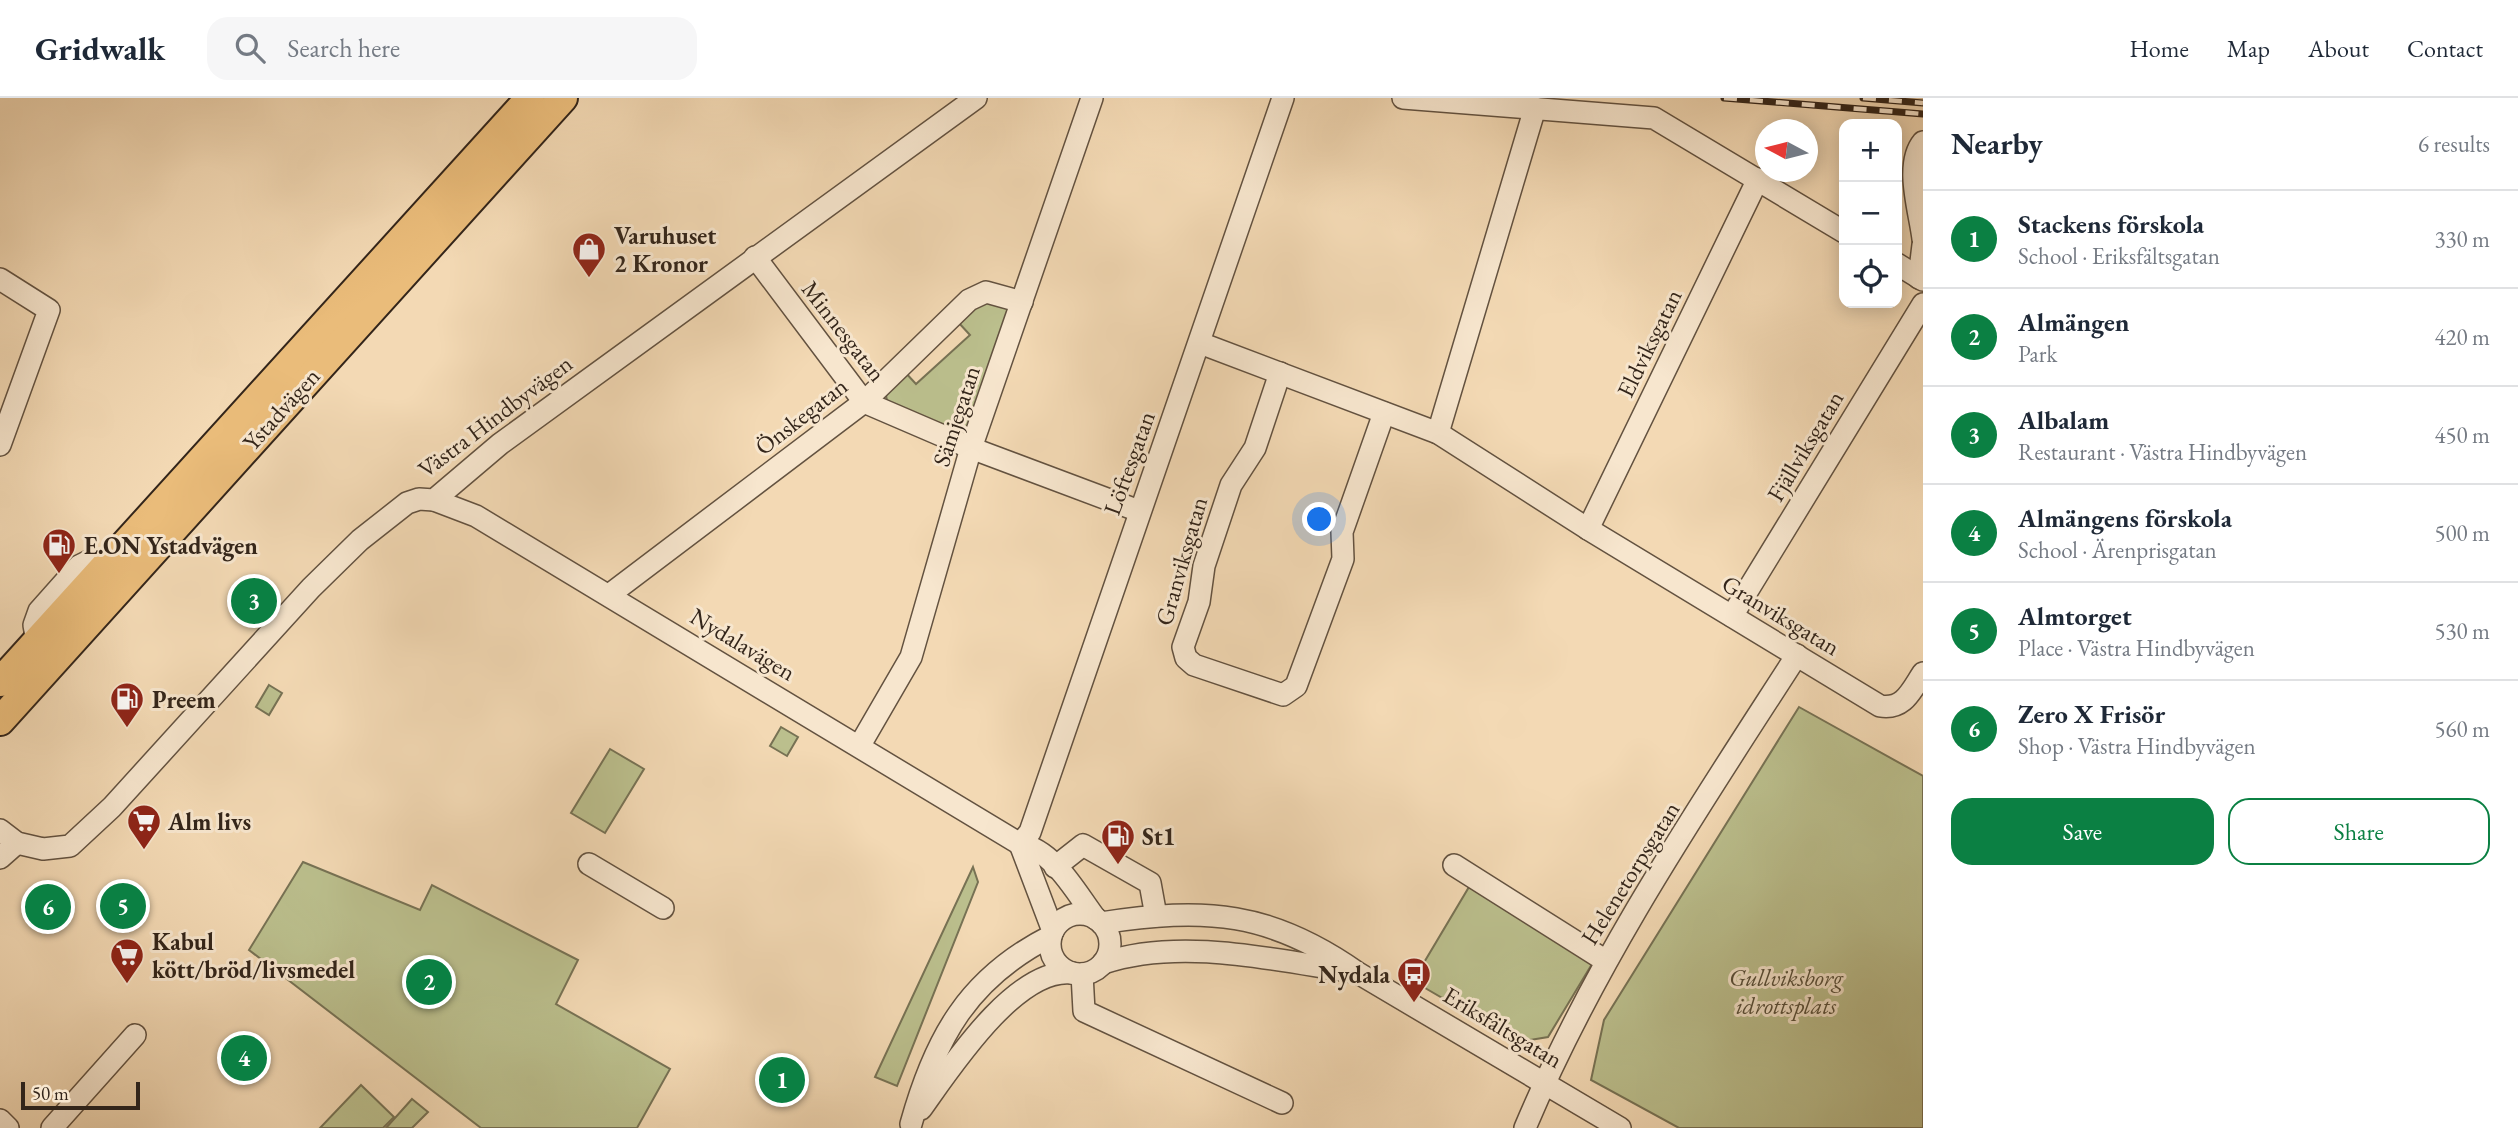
<!DOCTYPE html>
<meta charset="utf-8">
<style>
:root{--surface:#fff;--page:#f6f6f7;--text:#1f2937;--muted:#747a83;--line:#e0e1e3;--accent:#0b8043}
body{margin:0;font-family:"EB Garamond",serif;background:var(--page);color:var(--text)}
.controls{position:absolute;right:21px;top:21px;display:grid;overflow:hidden;border-radius:14px;box-shadow:0 4px 18px #0003}
.controls button{width:63px;height:63px;display:grid;place-items:center;padding:0;border:0;border-bottom:2px solid var(--line);background:var(--surface);color:var(--text);font:35px sans-serif}
.compass{position:absolute;left:1755px;top:21px;width:63px;height:63px;border-radius:50%;background:var(--surface);box-shadow:0 4px 18px #0003;rotate:277deg}
.scale{position:absolute;left:21px;bottom:18px;width:119px;box-sizing:border-box;padding-left:7px;border:4px solid #33251a;border-top:0;font-size:19px;line-height:24px;white-space:nowrap;color:#33251a;-webkit-text-stroke:5px #f7e6ce;paint-order:stroke}
.you{position:absolute;left:1320px;top:422px;width:24px;height:24px;margin:-18px;border:5px solid #fff;border-radius:50%;background:#1a73e8;box-shadow:0 0 0 10px #1a73e833}
.badge{display:grid;place-items:center;width:46px;height:46px;border-radius:50%;background:var(--accent);color:#fff;font-size:23px;font-weight:700}
.pin{position:absolute;translate:-50% -50%;border:4px solid #fff;box-shadow:0 2px 7px #0006}
.list{margin:0;padding:0;list-style:none}
h2{display:flex;justify-content:space-between;align-items:center;height:91px;margin:0;padding:0 28px;font-size:30px}
h2 small{font-size:23px;font-weight:400;color:var(--muted)}
.list li{display:grid;grid-template-columns:46px 1fr auto;gap:21px;align-items:center;box-sizing:border-box;height:98px;padding:0 28px;border-top:2px solid var(--line)}
.list b{display:block;font-size:26px;white-space:nowrap}
.list p{margin:0;font-size:23px;white-space:nowrap;color:var(--muted)}
.list em{font-size:23px;font-style:normal;color:var(--muted)}
.actions{display:flex;gap:14px;padding:21px 28px}
.actions a{flex:1;padding:16px 0;border:2px solid var(--accent);border-radius:21px;text-align:center;font-size:24px;color:var(--accent)}
.actions .main{background:var(--accent);color:#fff}
.icon{flex:none;width:38px;height:38px;fill:none;stroke:currentColor;stroke-width:2;stroke-linecap:round;stroke-linejoin:round}
.map{position:relative;flex:none;width:1923px;height:1030px;overflow:hidden}
header{display:flex;align-items:center;gap:42px;box-sizing:border-box;height:98px;padding:0 35px;background:var(--surface);border-bottom:2px solid var(--line)}
header strong{font-size:33px}
nav{display:flex;gap:38px;margin-inline-start:auto;font-size:24px}
.search{width:490px;height:63px;background:var(--page);display:flex;align-items:center;gap:18px;box-sizing:border-box;padding:0 24px;border-radius:21px;color:var(--muted);font-size:26px}
main{display:flex}
aside{flex:1;background:var(--surface)}
.map>svg:first-child{display:block}
.green{fill:#bbbf8d;stroke:#777254;stroke-width:2}
.lines{fill:none;stroke-linecap:round;stroke-linejoin:round}
.minor-casing{stroke:#635240;stroke-width:24}
.major-casing{stroke:#33251a;stroke-width:32}
.minor{stroke:#f7e6ce;stroke-width:21}
.major{stroke:#eabc7a;stroke-width:28}
.rail-casing{stroke:#33251a;stroke-width:7}
.rail{stroke:#f7e6ce;stroke-width:4.5;stroke-dasharray:13;stroke-linecap:butt}
.labels{text-anchor:middle;dominant-baseline:central;stroke-width:6;stroke-linejoin:round;paint-order:stroke}
.poi-label{font-size:24px;font-weight:bold;fill:#33251a;stroke:#f7e6ce;text-anchor:start}
.street-label{font-size:24px;fill:#33251a;stroke:#f7e6ce}
.park-label{font-size:24px;font-style:italic;fill:#554c37;stroke:#f7e6ce}
</style>
<header>
<strong>Gridwalk</strong>
<div class="search"><svg class="icon" aria-label="search" viewBox="0 0 24 24"><circle cx="10" cy="10" r="6"/><path d="M15 15l6 6"/></svg>Search here</div>
<nav><a>Home</a><a>Map</a><a>About</a><a>Contact</a></nav>
</header>
<main>
<div class="map">
<svg width="1923" height="1030" viewBox="0 0 1923 1030">
<rect width="100%" height="100%" fill="#f3d9b4"/>
<filter id="stains"><feTurbulence type="fractalNoise" baseFrequency=".00286" numOctaves="4"/><feColorMatrix values="0 0 0 0 .2 0 0 0 0 .09 0 0 0 0 .02 0 0 0 .5 -.17"/></filter>
<radialGradient id="worn" r=".72"><stop offset=".6" stop-color="#630" stop-opacity="0"/><stop offset="1" stop-color="#630" stop-opacity=".3"/></radialGradient>
<!-- green -->
<g class="green">
<polygon points="983,201 1002,205 1012,216 973,326 962,333 888,307 885,293 904,273 916,286 970,237 958,224"/>
<polygon points="269,587 282,595 269,617 256,609"/>
<polygon points="1799,609 1923,678 1923,1030 1679,1030 1591,982 1604,922"/>
<polygon points="781,629 798,639 787,658 770,648"/>
<polygon points="610,651 644,671 605,735 571,715"/>
<polygon points="303,764 420,812 432,787 578,862 556,906 670,971 637,1030 481,1030 249,852"/>
<polygon points="973,769 978,784 897,988 875,979"/>
<polygon points="1469,789 1592,866 1548,939 1518,944 1413,883"/>
<polygon points="361,987 394,1019 383,1030 320,1030"/>
<polygon points="412,1001 428,1014 412,1030 386,1030"/>
</g>
<g class="lines">
<!-- minor casing -->
<g class="minor-casing">
<g id="minor">
<polyline points="1403,0 1654,20 1844,134"/>
<path d="M1923,44C1904,67 1920,114 1923,141"/>
<polyline points="755,159 864,304 971,350 1139,413"/>
<polyline points="1897,166 1923,182"/>
<polyline points="1919,180 1923,147"/>
<polyline points="0,181 49,212 0,347"/>
<path d="M1200,245L1438,335L1588,431L1880,608C1904,612 1911,593 1923,575"/>
<polyline points="1280,275 1255,350 1231,387 1204,468 1199,504 1183,549 1186,560 1194,567 1283,597 1296,588 1343,461 1342,434 1384,315"/>
<polyline points="1438,335 1535,10"/>
<path d="M434,402L476,418L1020,746C1054,752 1076,795 1096,821"/>
<polyline points="1588,431 1758,81"/>
<polyline points="609,497 864,304 969,202 986,194 1022,204"/>
<polyline points="1732,518 1923,206"/>
<polyline points="37,544 34,527 39,513 79,468 89,463 106,466"/>
<polyline points="860,647 911,559 971,350 1092,0"/>
<polyline points="0,732 17,745 43,751 70,748 112,709 311,490 360,442 407,405 419,401 434,402 500,346 976,0"/>
<polyline points="1020,746 1030,734 1283,0"/>
<polyline points="1020,746 1053,833"/>
<polyline points="0,760 17,745"/>
<polyline points="589,766 663,810"/>
<polyline points="1454,767 1606,863"/>
<polyline points="1055,769 1083,747 1150,785 1156,818"/>
<circle cx="1080" cy="846" r="30"/>
<path d="M1101,825C1206,809 1270,813 1358,875L1620,1030"/>
<path d="M1103,865C1181,839 1274,862 1354,874"/>
<polyline points="1082,876 1084,913 1282,1005"/>
<path d="M921,1011C951,969 1016,869 1072,875"/>
<polyline points="0,1022 8,1030"/>
<path d="M911,1026C935,940 968,880 1051,838"/>
<polyline points="52,1030 135,937"/>
<path d="M1525,1030C1595,863 1699,709 1797,557"/>
</g>
</g>
<!-- major casing -->
<g class="major-casing">
<g id="major">
<polyline points="0,584 530,0"/>
<polyline points="0,623 563,0"/>
</g>
</g>
<!-- minor -->
<use href="#minor" class="minor"/>
<!-- major -->
<use href="#major" class="major"/>
<!-- rail casing -->
<g class="rail-casing">
<g id="rail">
<polyline points="1724,0 1923,16"/>
<polyline points="1863,0 1923,5"/>
</g>
</g>
<!-- rail -->
<use href="#rail" class="rail"/>
</g>
<!-- icons -->
<defs>
<g id="shop-pin" transform="scale(1.75)"><path d="M0 17L-7.5 6A9.5 9.5 0 1 1 7.5 6Z" fill="#8f2418" stroke="#f7e6ce"/><path d="M-5-2.5h2.3a2.7 3.5 0 0 1 5.4 0H5L5.5 6h-11ZM-1.5-2.5h3a1.5 2.3 0 0 0-3 0Z" fill="#fff"/></g>
<g id="fuel-pin" transform="scale(1.75)"><path d="M0 17L-7.5 6A9.5 9.5 0 1 1 7.5 6Z" fill="#8f2418" stroke="#f7e6ce"/><path d="M-5.5-6h7V0h2V4h1.3V-2.5L3-4.5l.8-.8L6-3V5H2.5V1h-1V6h-7ZM-4.2-4.7v3.2H.2V-4.7Z" fill="#fff"/></g>
<g id="supermarket-pin" transform="scale(1.75)"><path d="M0 17L-7.5 6A9.5 9.5 0 1 1 7.5 6Z" fill="#8f2418" stroke="#f7e6ce"/><path d="M-6-5.5h2.5l.6 2H6L4.5 2H-2.5L-4.4-4H-6ZM-1.5 3.2a1.3 1.3 0 1 0 .1 0ZM3 3.2a1.3 1.3 0 1 0 .1 0Z" fill="#fff"/></g>
<g id="bus-pin" transform="scale(1.75)"><path d="M0 17L-7.5 6A9.5 9.5 0 1 1 7.5 6Z" fill="#8f2418" stroke="#f7e6ce"/><path d="M-5-6H5V4H4V6H2V4H-2V6H-4V4H-5ZM-3.5-4V0h7V-4ZM-3.5 1.2v1.5H-2V1.2ZM2 1.2v1.5H3.5V1.2Z" fill="#fff"/></g>
</defs>
<g fill-rule="evenodd">
<use href="#shop-pin" x="589" y="151"/>
<use href="#fuel-pin" x="59" y="447"/>
<use href="#fuel-pin" x="127" y="601"/>
<use href="#supermarket-pin" x="144" y="723"/>
<use href="#fuel-pin" x="1118" y="738"/>
<use href="#supermarket-pin" x="127" y="857"/>
<use href="#bus-pin" x="1414" y="876"/>
</g>
<g class="labels">
<!-- poi labels -->
<g class="poi-label">
<text x="614" y="137">Varuhuset<tspan x="614" dy="28">2 Kronor</tspan></text>
<text x="84" y="447">E.ON Ystadvägen</text>
<text x="152" y="601">Preem</text>
<text x="168" y="723">Alm livs</text>
<text x="1142" y="738">St1</text>
<text x="152" y="843">Kabul<tspan x="152" dy="28">kött/bröd/livsmedel</tspan></text>
<text x="1390" y="876" text-anchor="end">Nydala</text>
</g>
<!-- street labels -->
<g class="street-label">
<text transform="translate(844 233) rotate(52)">Minnesgatan</text>
<text transform="translate(1649 245) rotate(-64)">Eldviksgatan</text>
<text transform="translate(281 311) rotate(-48)">Ystadvägen</text>
<text transform="translate(495 318) rotate(-37)">Västra Hindbyvägen</text>
<text transform="translate(801 318) rotate(-38)">Önskegatan</text>
<text transform="translate(956 318) rotate(-72)">Sämjegatan</text>
<text transform="translate(1805 348) rotate(-59)">Fjällviksgatan</text>
<text transform="translate(1129 365) rotate(-70)">Löftesgatan</text>
<text transform="translate(1181 463) rotate(-74)">Granviksgatan</text>
<text transform="translate(1781 517) rotate(31)">Granviksgatan</text>
<text transform="translate(743 546) rotate(31)">Nydalavägen</text>
<text transform="translate(1630 775) rotate(-58)">Helenetorpsgatan</text>
<text transform="translate(1503 929) rotate(31)">Eriksfältsgatan</text>
</g>
<!-- park labels -->
<g class="park-label">
<text x="1786" y="879">Gullviksborg<tspan x="1786" dy="28">idrottsplats</tspan></text>
</g>
</g>
<rect width="100%" height="100%" filter="url(#stains)"/>
<rect width="100%" height="100%" fill="url(#worn)"/>
</svg>
<div class="controls">
<button>+</button>
<button>−</button>
<button><svg class="icon" aria-label="locate" viewBox="0 0 24 24"><circle cx="12" cy="12" r="6"/><path d="M12 2v4M12 18v4M2 12h4M18 12h4"/></svg></button>
</div>
<svg class="compass" viewBox="-18 -18 36 36"><path d="M0-13l5 13h-10z" fill="#e53935"/><path d="M0 13l5-13h-10z" fill="#747a83"/></svg>
<div class="scale">50 m</div>
<div class="you"></div>
<div class="pin badge" style="left:782px;top:982px">1</div>
<div class="pin badge" style="left:429px;top:884px">2</div>
<div class="pin badge" style="left:254px;top:503px">3</div>
<div class="pin badge" style="left:244px;top:960px">4</div>
<div class="pin badge" style="left:123px;top:808px">5</div>
<div class="pin badge" style="left:48px;top:809px">6</div>
</div>
<aside>
<h2>Nearby<small>6 results</small></h2>
<ul class="list">
<li><span class="badge">1</span><div><b>Stackens förskola</b><p>School · Eriksfältsgatan</p></div><em>330 m</em></li>
<li><span class="badge">2</span><div><b>Almängen</b><p>Park</p></div><em>420 m</em></li>
<li><span class="badge">3</span><div><b>Albalam</b><p>Restaurant · Västra Hindbyvägen</p></div><em>450 m</em></li>
<li><span class="badge">4</span><div><b>Almängens förskola</b><p>School · Ärenprisgatan</p></div><em>500 m</em></li>
<li><span class="badge">5</span><div><b>Almtorget</b><p>Place · Västra Hindbyvägen</p></div><em>530 m</em></li>
<li><span class="badge">6</span><div><b>Zero X Frisör</b><p>Shop · Västra Hindbyvägen</p></div><em>560 m</em></li>
</ul>
<div class="actions"><a class="main">Save</a><a>Share</a></div>
</aside>
</main>
